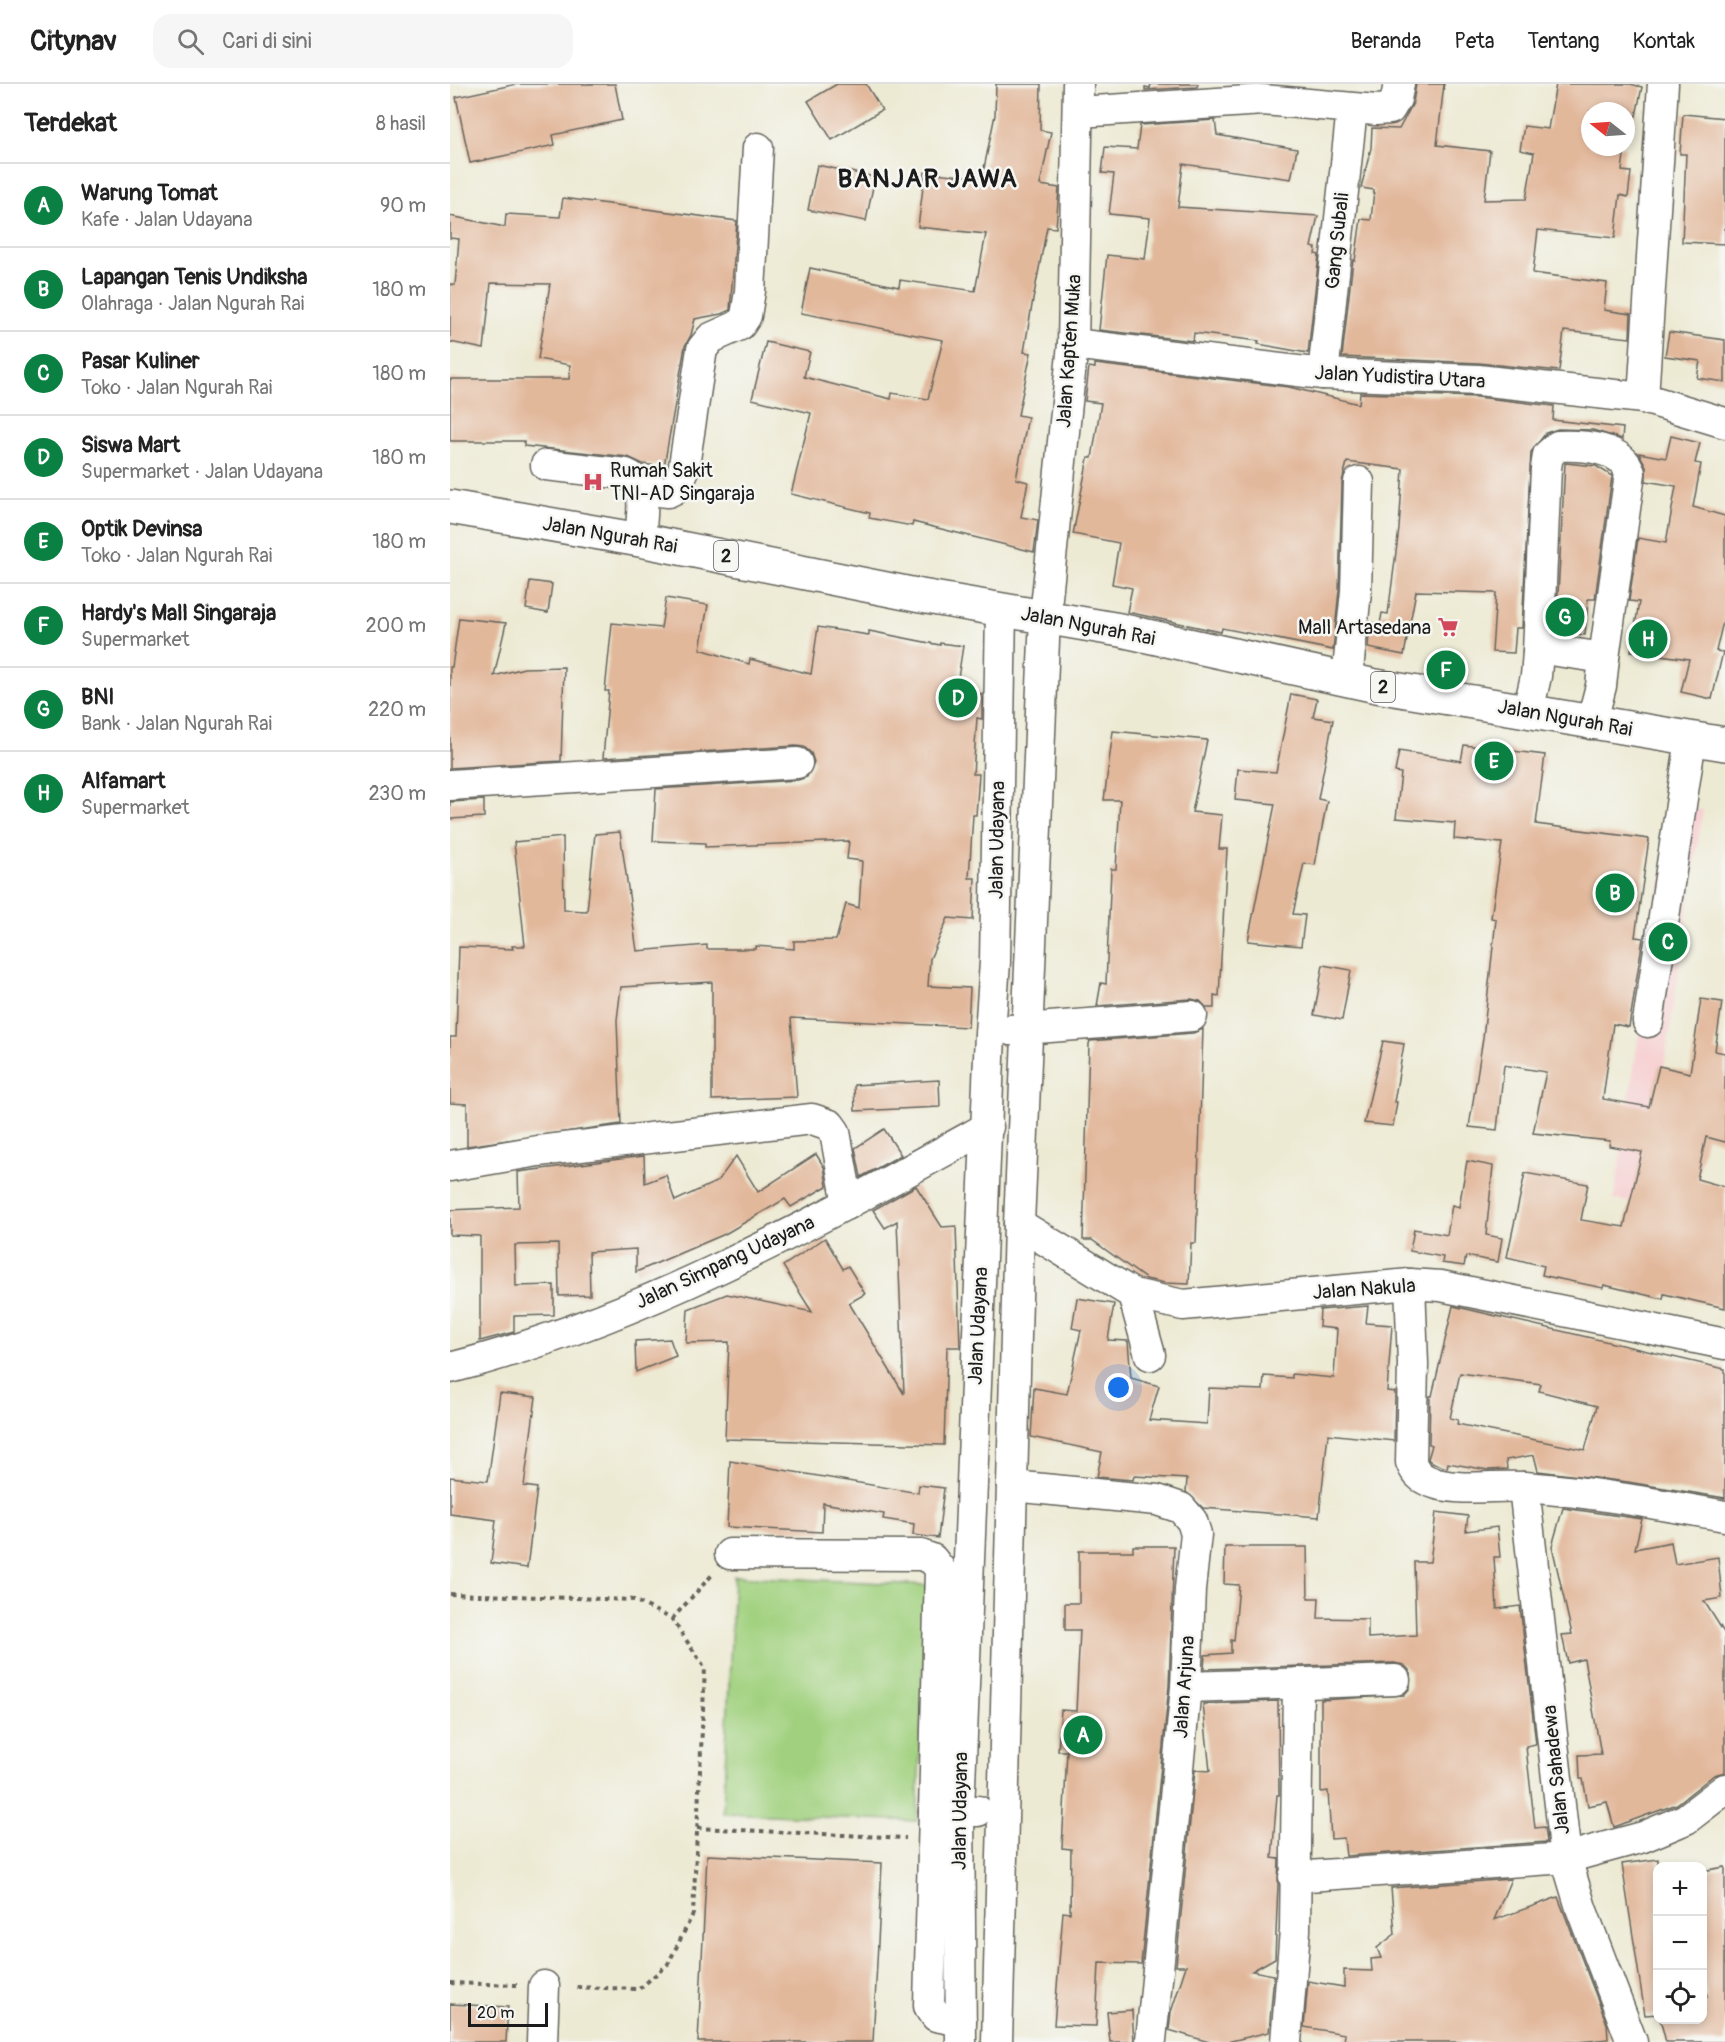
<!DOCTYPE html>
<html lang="id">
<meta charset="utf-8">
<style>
:root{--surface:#fff;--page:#f6f6f6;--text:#222;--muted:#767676;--line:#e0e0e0;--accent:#0b8043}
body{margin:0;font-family:Pangolin,sans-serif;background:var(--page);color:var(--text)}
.controls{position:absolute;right:18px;bottom:18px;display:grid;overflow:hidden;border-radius:12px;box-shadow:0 3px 9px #0003}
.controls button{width:54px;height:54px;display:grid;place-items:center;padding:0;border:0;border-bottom:2px solid var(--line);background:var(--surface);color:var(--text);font:30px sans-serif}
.compass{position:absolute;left:1131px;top:18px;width:54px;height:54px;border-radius:50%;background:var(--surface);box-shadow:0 3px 9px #0003;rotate:287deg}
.scale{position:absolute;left:18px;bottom:15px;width:80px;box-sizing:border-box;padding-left:6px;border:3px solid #1c1c1c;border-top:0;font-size:16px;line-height:21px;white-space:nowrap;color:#1c1c1c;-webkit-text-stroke:4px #f6f6f2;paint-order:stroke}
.you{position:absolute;left:669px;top:1304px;width:21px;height:21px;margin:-15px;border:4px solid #fff;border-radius:50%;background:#1a73e8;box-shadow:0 0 0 9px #1a73e833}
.badge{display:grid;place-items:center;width:39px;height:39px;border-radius:50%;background:var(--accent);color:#fff;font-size:20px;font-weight:700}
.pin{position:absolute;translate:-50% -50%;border:3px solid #fff;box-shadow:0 2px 6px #0006}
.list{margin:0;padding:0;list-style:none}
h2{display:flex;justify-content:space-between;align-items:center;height:78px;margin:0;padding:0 24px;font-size:26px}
h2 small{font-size:20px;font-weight:400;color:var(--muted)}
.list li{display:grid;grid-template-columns:39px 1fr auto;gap:18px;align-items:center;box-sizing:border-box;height:84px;padding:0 24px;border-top:2px solid var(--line)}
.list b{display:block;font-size:22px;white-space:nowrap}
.list p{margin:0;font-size:20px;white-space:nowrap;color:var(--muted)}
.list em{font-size:20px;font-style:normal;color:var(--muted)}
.icon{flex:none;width:33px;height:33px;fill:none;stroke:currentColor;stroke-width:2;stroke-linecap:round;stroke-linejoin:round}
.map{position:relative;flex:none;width:1275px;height:1958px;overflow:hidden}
header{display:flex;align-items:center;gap:36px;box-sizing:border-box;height:84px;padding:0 30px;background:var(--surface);border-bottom:2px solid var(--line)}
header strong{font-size:28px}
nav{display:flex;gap:33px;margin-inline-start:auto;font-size:21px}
.search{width:420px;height:54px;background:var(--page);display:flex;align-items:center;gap:15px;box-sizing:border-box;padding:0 21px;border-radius:18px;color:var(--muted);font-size:22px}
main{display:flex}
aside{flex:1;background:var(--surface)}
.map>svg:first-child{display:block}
.built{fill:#f7cfd1}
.green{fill:#a1d17f;stroke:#5e764e;stroke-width:1.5}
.building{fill:#e2b89b;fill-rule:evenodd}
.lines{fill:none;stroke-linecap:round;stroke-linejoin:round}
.minor-casing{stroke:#65645c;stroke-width:33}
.highway-casing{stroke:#65645c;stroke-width:36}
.path{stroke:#65645c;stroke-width:4;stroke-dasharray:4.5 4.5;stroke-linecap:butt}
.minor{stroke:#fff;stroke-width:30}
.highway{stroke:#fff;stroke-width:33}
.labels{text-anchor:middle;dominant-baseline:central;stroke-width:5;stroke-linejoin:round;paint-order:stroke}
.shield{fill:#f6f6f2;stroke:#5d5d5c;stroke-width:1.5}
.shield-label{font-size:18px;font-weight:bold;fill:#1c1c1c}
.street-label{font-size:20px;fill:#1c1c1c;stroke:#f6f6f2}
.poi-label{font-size:20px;fill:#1c1c1c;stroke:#f6f6f2;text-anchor:start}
.district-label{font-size:26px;font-weight:bold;letter-spacing:1.5px;fill:#1c1c1c;stroke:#f6f6f2}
</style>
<header>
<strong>Citynav</strong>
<div class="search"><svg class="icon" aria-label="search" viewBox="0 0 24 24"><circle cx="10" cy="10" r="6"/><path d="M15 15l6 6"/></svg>Cari di sini</div>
<nav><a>Beranda</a><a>Peta</a><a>Tentang</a><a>Kontak</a></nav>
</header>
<main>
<aside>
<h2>Terdekat<small>8 hasil</small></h2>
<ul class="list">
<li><span class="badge">A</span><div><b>Warung Tomat</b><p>Kafe · Jalan Udayana</p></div><em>90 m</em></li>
<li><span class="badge">B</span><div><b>Lapangan Tenis Undiksha</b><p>Olahraga · Jalan Ngurah Rai</p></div><em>180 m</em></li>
<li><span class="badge">C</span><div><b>Pasar Kuliner</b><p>Toko · Jalan Ngurah Rai</p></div><em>180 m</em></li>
<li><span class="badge">D</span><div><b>Siswa Mart</b><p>Supermarket · Jalan Udayana</p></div><em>180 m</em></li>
<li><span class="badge">E</span><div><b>Optik Devinsa</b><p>Toko · Jalan Ngurah Rai</p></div><em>180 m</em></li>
<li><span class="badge">F</span><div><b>Hardy's Mall Singaraja</b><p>Supermarket</p></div><em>200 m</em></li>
<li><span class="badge">G</span><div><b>BNI</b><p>Bank · Jalan Ngurah Rai</p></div><em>220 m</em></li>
<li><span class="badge">H</span><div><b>Alfamart</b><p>Supermarket</p></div><em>230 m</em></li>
</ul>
</aside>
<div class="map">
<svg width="1275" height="1958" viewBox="0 0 1275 1958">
<rect width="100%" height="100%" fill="#f6f6f2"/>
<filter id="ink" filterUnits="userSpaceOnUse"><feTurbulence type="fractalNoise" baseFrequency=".0167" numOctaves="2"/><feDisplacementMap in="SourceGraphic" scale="12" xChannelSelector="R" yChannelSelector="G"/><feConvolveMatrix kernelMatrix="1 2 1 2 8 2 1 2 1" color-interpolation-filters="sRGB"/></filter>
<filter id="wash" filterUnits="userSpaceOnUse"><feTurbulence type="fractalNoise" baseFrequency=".008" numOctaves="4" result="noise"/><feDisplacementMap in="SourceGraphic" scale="24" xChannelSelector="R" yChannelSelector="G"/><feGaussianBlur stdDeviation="1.35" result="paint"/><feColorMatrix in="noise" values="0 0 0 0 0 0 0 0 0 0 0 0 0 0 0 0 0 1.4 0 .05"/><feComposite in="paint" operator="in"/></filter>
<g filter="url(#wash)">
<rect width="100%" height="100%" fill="#edead4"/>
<!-- built -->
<polygon class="built" points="1223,722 1253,726 1213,990 1234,1126 1164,1116"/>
<!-- green -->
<polygon class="green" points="284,1492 477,1501 467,1737 273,1729"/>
<g id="blocks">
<!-- building -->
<g class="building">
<polygon points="67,0 165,0 172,36 103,51 105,61 20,79 6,13"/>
<polygon points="387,0 416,0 432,26 382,56 358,17"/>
<polygon points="546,0 591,0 590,46 601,48 590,101 609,104 606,144 597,143 582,221 574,268 581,269 568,331 578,333 566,395 578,398 571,433 588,436 584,468 463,438 462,442 419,434 420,429 341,410 361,329 302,315 316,258 360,268 354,293 441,315 442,309 478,315 493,256 351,229 360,184 449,203 450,196 525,207 536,150 468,143 475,88 532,94 545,31"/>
<polygon points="701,0 748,0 747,3 695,6 695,3 700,4"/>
<polygon points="966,0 994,0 987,61 1040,67 1034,116 1076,115 1084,69 1070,66 1074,42 1098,45 1106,0 1180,0 1192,3 1186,32 1178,31 1176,52 1176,27 1140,27 1140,63 1175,63 1172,87 1181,88 1178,113 1170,111 1165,154 1088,146 1083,189 1157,199 1154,226 1181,230 1180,254 1114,247 1109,287 1029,279 892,273 903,176 905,177 911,135 921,136 924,106 911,104 921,64 922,44 949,45 963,19"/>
<polygon points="1233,30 1275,34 1275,160 1232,158 1236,70 1230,70"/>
<polygon points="765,36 767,51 847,65 841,95 733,80 728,123 868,132 861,163 866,164 865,170 869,171 858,269 808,260 809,257 744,249 743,257 649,246 657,171 695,175 700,134 659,130 664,90 652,89 655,63 687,65 690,41"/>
<polygon points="367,81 425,93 416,137 358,126"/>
<polygon points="113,114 287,137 280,226 271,230 245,235 241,251 235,262 214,383 193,380 178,373 74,362 74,357 0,357 0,295 119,295 120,281 88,275 100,200 41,199 34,265 0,258 0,200 5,201 9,155 0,154 0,132 55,143 56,130 110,133"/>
<polygon points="1219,248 1275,256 1275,298 1247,294 1250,277 1215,272"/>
<polygon points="645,280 839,303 909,320 910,309 1027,313 1104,322 1103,336 1173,344 1172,355 1143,346 1108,345 1096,349 1081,368 1072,544 1066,544 1064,569 1042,568 1046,509 966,507 954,571 918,564 920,538 930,540 932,529 938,530 949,445 953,385 897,378 892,398 889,506 883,566 772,544 771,548 677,528 682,504 662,500 669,459 623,450 638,374 642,374 651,319 635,317 639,283 645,284"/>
<polygon points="1221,352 1250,359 1245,379 1251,380 1243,423 1275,432 1275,529 1266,567 1273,568 1262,615 1231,608 1239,575 1181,567 1189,518 1179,517 1188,454 1216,459 1226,402 1196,397 1196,382 1189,369 1216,374"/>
<polygon points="1115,379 1146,382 1162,392 1145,515 1138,515 1135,551 1106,548"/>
<polygon points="80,497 102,500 98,529 76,525"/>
<polygon points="216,514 258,521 250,565 299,580 300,575 361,590 368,543 419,551 419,547 490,561 490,559 513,562 506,607 532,610 532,635 527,634 523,690 529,690 526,731 523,731 519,794 525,794 523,836 498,834 480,875 478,902 520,904 518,943 341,934 347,1013 262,1016 262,898 171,903 167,936 171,1040 17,1062 17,1020 0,1019 0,953 6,953 9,863 63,865 62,862 75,862 64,758 113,753 114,826 137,827 145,750 170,748 187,867 257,861 257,865 306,865 306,862 344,865 344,857 386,856 396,820 409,824 412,777 397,775 399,757 255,763 255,759 203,757 206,705 348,696 357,693 364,678 361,669 354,663 346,662 153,674 159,607 155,607 162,539 211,544"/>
<polygon points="9,534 56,539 44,592 74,584 114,583 111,677 0,684 0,583 2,583"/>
<polygon points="841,610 867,615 863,633 883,636 868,715 877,717 865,781 854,779 843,830 855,831 851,862 798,857 825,720 785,716 788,685 826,688"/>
<polygon points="663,647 757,656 742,728 772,731 769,765 777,765 769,912 764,911 764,924 757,924 750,917 741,915 647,922 651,899 656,900 661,785 666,785 670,716 654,716"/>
<polygon points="1014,661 1095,671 1086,740 1199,755 1185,853 1193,854 1179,943 1163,940 1153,1015 1199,1023 1209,982 1240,989 1251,915 1272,918 1265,967 1275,969 1275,1058 1256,1053 1247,1095 1275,1103 1275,1224 1214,1210 1213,1215 1154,1201 1153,1204 1105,1194 1092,1191 1094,1182 1057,1173 1075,1089 1138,1100 1131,1136 1174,1143 1192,1068 1159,1062 1160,1057 1083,1049 1096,988 1054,981 1047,1046 1019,1043 1033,954 1046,835 1041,834 1052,759 1004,755 1005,739 946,734 951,689 945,688 949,667 1011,677"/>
<polygon points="34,716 34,733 0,735 0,718"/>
<polygon points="873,881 901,886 892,936 864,931"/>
<polygon points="753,945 746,1159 741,1159 739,1200 715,1199 696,1195 642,1156 633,1156 639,960 640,957 743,949"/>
<polygon points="933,957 954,960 944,1018 947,1018 943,1042 914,1039"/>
<polygon points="489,996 490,1023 405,1027 404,1001"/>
<polygon points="434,1045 451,1071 411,1093 405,1064"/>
<polygon points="366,1070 374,1083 377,1102 341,1123 335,1115 275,1150 186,1188 186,1165 139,1168 140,1211 109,1212 108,1160 65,1161 66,1202 104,1201 104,1231 64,1232 64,1248 30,1257 30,1152 0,1151 0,1126 69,1123 68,1088 194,1072 195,1099 216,1091 225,1117 268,1097 286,1072 308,1108"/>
<polygon points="1017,1077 1043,1082 1036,1151 1052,1154 1048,1178 1016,1172 1014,1182 992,1179 993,1173 960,1167 964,1145 997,1151 1002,1121 1009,1123"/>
<polygon points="466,1102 492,1143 506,1142 510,1263 497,1263 494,1361 275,1355 279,1258 236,1259 238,1225 277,1210 362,1228 333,1182 375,1154 393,1185 398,1182 415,1210 399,1219 454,1310 447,1137 435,1144 423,1126"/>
<polygon points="627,1214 664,1220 658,1256 678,1257 681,1294 709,1302 699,1336 757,1340 759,1304 813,1306 814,1292 842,1294 842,1290 884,1294 887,1245 869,1243 870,1226 918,1222 916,1239 942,1241 937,1307 945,1308 944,1357 878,1350 869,1433 753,1424 736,1408 737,1395 684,1392 683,1396 647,1393 652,1368 581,1353 584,1304 617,1310 631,1246 622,1244"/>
<path d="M1003,1222L1275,1285V1414L1178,1398L1088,1387L1084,1371L1056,1376L1057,1385L1038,1386L998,1379L997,1384L982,1379L978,1375L982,1361L979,1360L980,1312H982ZM1010,1289L1091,1300L1089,1307L1147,1322L1135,1366L1007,1340L1008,1336L1000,1334Z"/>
<polygon points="220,1255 226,1272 186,1288 185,1257"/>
<polygon points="50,1309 86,1313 74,1402 87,1404 77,1484 41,1479 46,1436 0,1430 0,1393 38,1397"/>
<polygon points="280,1377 468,1409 469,1401 494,1404 488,1454 463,1451 464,1440 433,1435 434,1430 373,1419 372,1448 277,1443"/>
<polygon points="1113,1424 1192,1435 1185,1465 1221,1458 1225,1480 1268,1473 1272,1514 1254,1517 1275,1550 1275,1688 1264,1691 1227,1720 1164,1743 1157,1718 1138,1722 1133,1695 1130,1695 1129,1671 1151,1670 1134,1575 1118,1579 1112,1551 1122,1550 1102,1462"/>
<polygon points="986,1428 1018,1432 1016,1447 1047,1443 1050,1473 1044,1473 1047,1525 1070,1522 1086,1660 1076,1662 1078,1682 1085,1744 1095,1743 1097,1758 896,1772 894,1754 881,1755 878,1707 871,1708 871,1616 954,1611 960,1604 960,1587 954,1581 944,1579 754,1585 755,1571 781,1569 781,1556 784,1557 789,1501 774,1500 775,1463 857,1463 858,1514 869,1514 868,1534 918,1535 918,1554 966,1551 964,1478 980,1478"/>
<polygon points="683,1462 724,1462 719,1602 691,1880 649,1879 646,1942 604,1941 613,1828 620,1829 621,1765 612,1764 617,1667 608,1667 611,1626 626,1627 630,1546 615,1546 615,1519 629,1519 629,1467 683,1467"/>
<polygon points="828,1617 829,1711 827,1711 822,1774 829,1775 825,1874 802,1887 824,1891 819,1948 777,1958 759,1958 719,1946 721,1928 736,1882 726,1882 745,1686 760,1687 753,1620"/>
<polygon points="257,1771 432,1779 423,1958 248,1958"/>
<polygon points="1208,1775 1208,1930 1195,1931 1172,1780"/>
<polygon points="1275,1783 1275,1958 1216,1958 1210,1935 1252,1935 1252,1915 1257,1913 1252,1893 1252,1787"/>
<polygon points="1061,1795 1044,1836 1108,1813 1157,1940 1158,1955 1129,1958 894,1958 895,1950 854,1943 858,1897 894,1903 894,1886 922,1887 921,1875 931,1874 927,1864 945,1850 941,1804"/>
<polygon points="0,1920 58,1923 56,1958 0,1958"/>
<polygon points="682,1926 684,1958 660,1958 657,1928"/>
</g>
</g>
</g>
<g filter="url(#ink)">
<use href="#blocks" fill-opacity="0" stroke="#65645c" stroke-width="1.5"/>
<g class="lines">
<!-- minor casing -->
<g class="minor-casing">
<g id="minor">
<polyline points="629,28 813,16 926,26 940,25 946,15 949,0"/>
<polyline points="623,260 873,290 1028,296 1193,314 1275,339"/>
<polyline points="873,290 902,25"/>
<polyline points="1193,314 1213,0"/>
<path d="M96,381L176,390C200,400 191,433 190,456"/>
<polyline points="192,405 218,408 226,404 233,388 252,265 261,254 290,241 296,232 300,207 308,64"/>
<path d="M1088,568L1096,384L1098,371L1108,362C1132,361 1173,363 1180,389L1154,574"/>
<polyline points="897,596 906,507 909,398"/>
<polyline points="1078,628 1086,592 1088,568 1100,566 1154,574 1151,602 1141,640"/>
<polyline points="0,701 347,679"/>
<polyline points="1198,938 1241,655"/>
<polyline points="561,946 742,932"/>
<polyline points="0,1082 88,1067 362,1035 380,1041 385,1048 398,1120"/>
<polyline points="569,1140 683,1210 733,1221 960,1200 991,1202 1275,1260"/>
<path d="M960,1200L963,1280L961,1378C966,1392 974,1396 987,1400C1014,1407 1047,1401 1075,1403C1142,1408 1209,1420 1275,1432"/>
<polyline points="683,1210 700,1271"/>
<path d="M0,1284C191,1236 367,1137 538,1043"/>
<polyline points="562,1402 707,1416 731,1424 742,1437 746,1450 740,1505 736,1603 701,1956"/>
<polyline points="1074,1403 1116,1774 1131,1824 1182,1958"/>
<polyline points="280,1470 471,1471 482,1475 490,1485 484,1727 528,1727"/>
<polyline points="736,1603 945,1596"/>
<polyline points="484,1727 479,1922 486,1932 511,1937"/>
<polyline points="844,1793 1116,1774 1193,1753 1236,1735 1275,1705"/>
<polyline points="92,1958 94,1902"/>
<polyline points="511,1958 509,1726 540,949 545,878 551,525"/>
<polyline points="547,1958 569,1140 595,533 623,260 628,0"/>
<polyline points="836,1958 845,1846 848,1599"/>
</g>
</g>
<!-- highway casing -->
<g class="highway-casing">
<polyline id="highway" points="0,423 190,456 471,512 670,546 926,602 1275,660"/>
</g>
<!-- path -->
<g class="path">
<polyline points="0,1510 184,1516 222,1535 255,1584 243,1830 218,1880 189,1905 123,1903"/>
<polyline points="222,1535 262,1491"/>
<polyline points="247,1744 456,1754"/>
<polyline points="0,1899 67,1901"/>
</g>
<!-- minor -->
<use href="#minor" class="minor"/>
<!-- highway -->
<use href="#highway" class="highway"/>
</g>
</g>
<!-- icons -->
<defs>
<g id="hospital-bare" transform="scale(1.62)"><path d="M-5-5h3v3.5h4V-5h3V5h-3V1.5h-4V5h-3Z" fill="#d1495b" stroke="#f6f6f2" stroke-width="2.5" paint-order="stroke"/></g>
<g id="supermarket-bare" transform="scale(1.62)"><path d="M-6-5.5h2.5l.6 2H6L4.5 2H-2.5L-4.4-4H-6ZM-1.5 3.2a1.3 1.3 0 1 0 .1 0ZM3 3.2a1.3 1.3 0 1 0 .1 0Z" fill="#d1495b" stroke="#f6f6f2" stroke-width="2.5" paint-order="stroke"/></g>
</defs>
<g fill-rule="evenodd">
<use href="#hospital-bare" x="143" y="398"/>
<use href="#supermarket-bare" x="998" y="543"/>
</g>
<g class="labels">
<!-- shield labels -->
<g class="shield">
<rect x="264" y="457" width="24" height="30" rx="4.5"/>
<rect x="921" y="588" width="24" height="30" rx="4.5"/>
</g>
<g class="shield-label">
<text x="276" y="472">2</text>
<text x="933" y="603">2</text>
</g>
<!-- street labels -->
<g class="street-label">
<text transform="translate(887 157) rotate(-84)">Gang Subali</text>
<text transform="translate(619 267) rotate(-86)">Jalan Kapten Muka</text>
<text transform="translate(950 293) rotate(3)">Jalan Yudistira Utara</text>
<text transform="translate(160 451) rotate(10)">Jalan Ngurah Rai</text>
<text transform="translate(638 542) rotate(11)">Jalan Ngurah Rai</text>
<text transform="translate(1115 634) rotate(10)">Jalan Ngurah Rai</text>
<text transform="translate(547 756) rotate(-89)">Jalan Udayana</text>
<text transform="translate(275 1178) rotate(-25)">Jalan Simpang Udayana</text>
<text transform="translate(914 1205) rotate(-4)">Jalan Nakula</text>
<text transform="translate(528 1242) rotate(-87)">Jalan Udayana</text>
<text transform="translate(734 1603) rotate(-86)">Jalan Arjuna</text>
<text transform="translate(1106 1686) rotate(-96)">Jalan Sahadewa</text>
<text transform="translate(510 1727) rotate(-89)">Jalan Udayana</text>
</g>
<!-- poi labels -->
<g class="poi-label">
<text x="160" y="386">Rumah Sakit<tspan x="160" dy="23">TNI-AD Singaraja</tspan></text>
<text x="981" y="543" text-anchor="end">Mall Artasedana</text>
</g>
<!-- district labels -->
<g class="district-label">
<text x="478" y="95">BANJAR JAWA</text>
</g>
</g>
</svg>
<div class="controls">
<button>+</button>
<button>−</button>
<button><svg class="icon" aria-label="locate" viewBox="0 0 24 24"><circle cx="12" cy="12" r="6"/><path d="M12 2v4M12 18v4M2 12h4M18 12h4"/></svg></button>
</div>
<svg class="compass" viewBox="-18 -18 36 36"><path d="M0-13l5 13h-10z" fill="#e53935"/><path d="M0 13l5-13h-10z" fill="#767676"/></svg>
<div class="scale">20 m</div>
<div class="you"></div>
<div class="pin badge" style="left:633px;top:1651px">A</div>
<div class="pin badge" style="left:1165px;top:809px">B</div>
<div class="pin badge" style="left:1218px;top:858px">C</div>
<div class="pin badge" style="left:508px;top:614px">D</div>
<div class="pin badge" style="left:1044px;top:677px">E</div>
<div class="pin badge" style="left:996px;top:586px">F</div>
<div class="pin badge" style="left:1115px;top:533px">G</div>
<div class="pin badge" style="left:1198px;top:555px">H</div>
</div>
</main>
